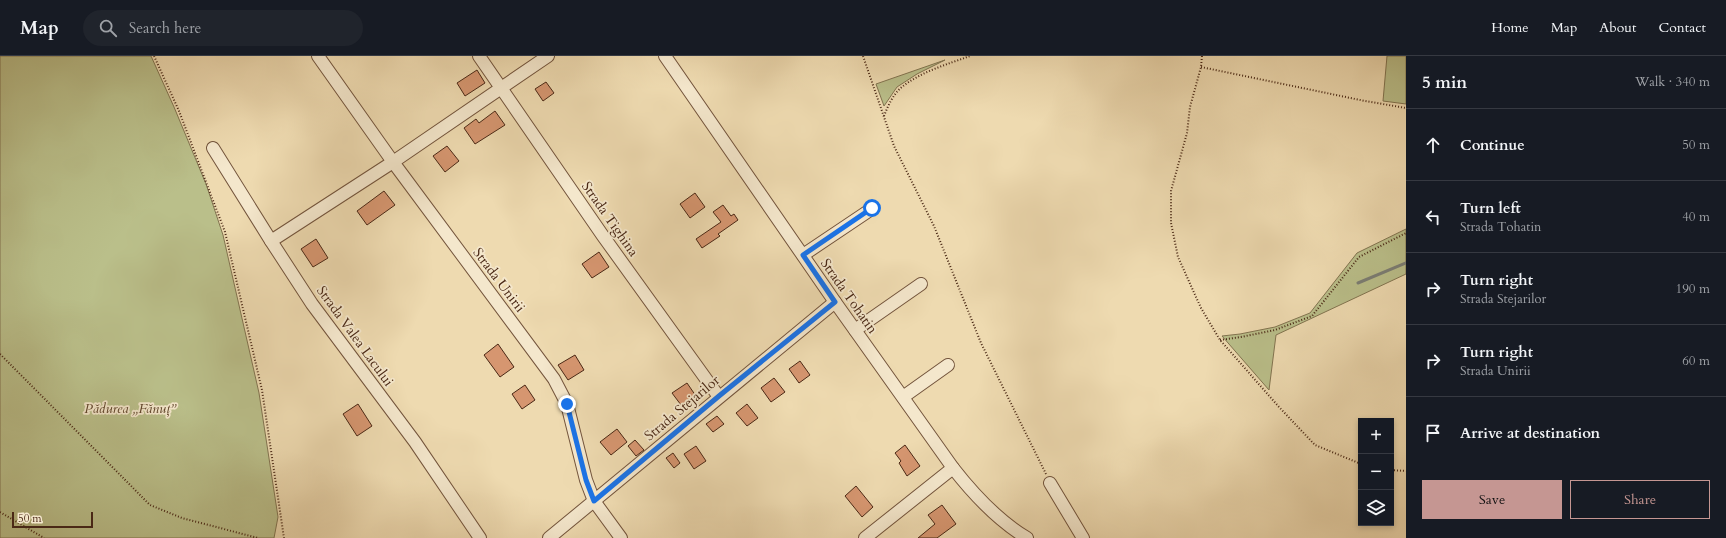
<!DOCTYPE html>
<meta charset="utf-8">
<style>
:root{--surface:#171b24;--page:#20242c;--text:#f1f3f6;--muted:#9ea1a6;--line:#363941;--accent:#c59692}
body{margin:0;font-family:Cardo,serif;background:var(--page);color:var(--text)}
.controls{position:absolute;right:12px;bottom:12px;display:grid;overflow:hidden;border-radius:0px;box-shadow:0 2px 6px #0003}
.controls button{width:36px;height:36px;display:grid;place-items:center;padding:0;border:0;border-bottom:1px solid var(--line);background:var(--surface);color:var(--text);font:20px sans-serif}
.scale{position:absolute;left:12px;bottom:10px;width:81px;box-sizing:border-box;padding-left:4px;border:2px solid #4a2815;border-top:0;font-size:11px;line-height:14px;white-space:nowrap;color:#4a2815;-webkit-text-stroke:3px #f4e7cc;paint-order:stroke}
.stop{position:absolute;width:12px;height:12px;margin:-9px;border:3px solid #1a73e8;border-radius:50%;background:#fff}
.stop.end{background:#1a73e8;border-color:#fff;box-shadow:0 1px 4px #0008}
.list{margin:0;padding:0;list-style:none}
h2{display:flex;justify-content:space-between;align-items:center;height:52px;margin:0;padding:0 16px;font-size:17px}
h2 small{font-size:13px;font-weight:400;color:var(--muted)}
.list li{display:grid;grid-template-columns:26px 1fr auto;gap:12px;align-items:center;box-sizing:border-box;height:72px;padding:0 16px;border-top:1px solid var(--line)}
.list b{display:block;font-size:15px;white-space:nowrap}
.list p{margin:0;font-size:13px;white-space:nowrap;color:var(--muted)}
.list em{font-size:13px;font-style:normal;color:var(--muted)}
.actions{display:flex;gap:8px;padding:12px 16px}
.actions a{flex:1;padding:9px 0;border:1px solid var(--accent);border-radius:0px;text-align:center;font-size:14px;color:var(--accent)}
.actions .main{background:var(--accent);color:#111}
.icon{flex:none;width:22px;height:22px;fill:none;stroke:currentColor;stroke-width:2;stroke-linecap:round;stroke-linejoin:round}
.map{position:relative;flex:none;width:1406px;height:482px;overflow:hidden}
header{display:flex;align-items:center;gap:24px;box-sizing:border-box;height:56px;padding:0 20px;background:var(--surface);border-bottom:1px solid var(--line)}
header strong{font-size:19px}
nav{display:flex;gap:22px;margin-inline-start:auto;font-size:14px}
.search{width:280px;height:36px;background:var(--page);display:flex;align-items:center;gap:10px;box-sizing:border-box;padding:0 14px;border-radius:22px;color:var(--muted);font-size:15px}
main{display:flex}
aside{flex:1;background:var(--surface)}
.map>svg:first-child{display:block}
.green{fill:#babf8a;stroke:#827450}
.lines{fill:none;stroke-linecap:round;stroke-linejoin:round}
.stream{stroke:#7b7e75;stroke-width:3}
.building{fill:#d69670;stroke:#4a2815}
.minor-casing{stroke:#73543c;stroke-width:14}
.path{stroke:#4a2815;stroke-width:2;stroke-dasharray:1 2;stroke-linecap:butt}
.minor{stroke:#f4e7cc;stroke-width:12}
.route{stroke:#1a73e8;stroke-width:5}
.labels{text-anchor:middle;dominant-baseline:central;stroke-width:3.5;stroke-linejoin:round;paint-order:stroke}
.street-label{font-size:14px;fill:#4a2815;stroke:#f4e7cc}
.park-label{font-size:14px;font-style:italic;fill:#60462c;stroke:#f4e7cc}
</style>
<header>
<strong>Map</strong>
<div class="search"><svg class="icon" aria-label="search" viewBox="0 0 24 24"><circle cx="10" cy="10" r="6"/><path d="M15 15l6 6"/></svg>Search here</div>
<nav><a>Home</a><a>Map</a><a>About</a><a>Contact</a></nav>
</header>
<main>
<div class="map">
<svg width="1406" height="482" viewBox="0 0 1406 482">
<rect width="100%" height="100%" fill="#eedab0"/>
<filter id="stains"><feTurbulence type="fractalNoise" baseFrequency=".005" numOctaves="4"/><feColorMatrix values="0 0 0 0 .2 0 0 0 0 .09 0 0 0 0 .02 0 0 0 .5 -.17"/></filter>
<radialGradient id="worn" r=".72"><stop offset=".6" stop-color="#630" stop-opacity="0"/><stop offset="1" stop-color="#630" stop-opacity=".3"/></radialGradient>
<!-- green -->
<g class="green">
<polygon points="0,0 151,0 174,51 206,128 223,179 259,337 278,461 274,482 0,482"/>
<polygon points="1387,0 1406,0 1406,48 1383,45"/>
<polygon points="945,4 917,18 897,31 884,50 876,28"/>
<polygon points="1406,173 1406,218 1276,279 1269,334 1222,280 1240,278 1275,271 1310,257 1357,197"/>
</g>
<g class="lines">
<!-- stream -->
<polyline class="stream" points="1358,227 1406,207"/>
</g>
<!-- building -->
<g class="building">
<polygon points="477,14 485,27 465,40 457,27"/>
<polygon points="546,26 554,37 543,45 535,33"/>
<polygon points="495,55 505,69 475,88 464,72 476,63 479,67"/>
<polygon points="447,90 459,105 445,116 433,100"/>
<polygon points="384,135 395,149 367,169 357,155"/>
<polygon points="695,137 705,151 690,162 680,148"/>
<polygon points="723,149 731,160 734,158 738,164 718,178 720,180 702,192 696,183 721,166 713,156"/>
<polygon points="316,183 328,202 313,211 301,193"/>
<polygon points="599,196 609,211 592,222 582,208"/>
<polygon points="498,288 514,311 500,321 484,299"/>
<polygon points="575,299 584,314 568,324 558,309"/>
<polygon points="800,305 810,319 799,327 789,313"/>
<polygon points="774,322 785,336 771,346 761,332"/>
<polygon points="687,327 698,343 684,353 672,337"/>
<polygon points="525,329 535,344 522,353 512,338"/>
<polygon points="358,348 372,370 357,380 343,358"/>
<polygon points="747,348 758,362 747,370 736,357"/>
<polygon points="717,360 724,368 713,376 706,368"/>
<polygon points="617,373 627,386 611,399 600,386"/>
<polygon points="635,384 644,394 636,400 628,390"/>
<polygon points="905,389 920,410 907,420 899,407 901,405 895,397"/>
<polygon points="696,390 706,405 694,413 684,398"/>
<polygon points="673,397 680,407 674,412 666,402"/>
<polygon points="856,430 873,451 862,461 845,440"/>
<polygon points="942,449 956,468 937,482 918,482 935,468 928,459"/>
</g>
<g class="lines">
<!-- minor casing -->
<g class="minor-casing">
<g id="minor">
<polyline points="318,0 393,106 554,323 567,348 586,424 594,445 621,482"/>
<polyline points="479,0 603,180 719,341"/>
<path d="M665,0L835,246L953,412C974,439 997,464 1027,482"/>
<polyline points="213,92 271,185 312,248 415,386 480,482"/>
<polyline points="271,185 393,106 548,0"/>
<polyline points="803,199 873,152"/>
<polyline points="855,274 921,228"/>
<polyline points="903,341 948,309"/>
<polyline points="1050,427 1083,482"/>
<polyline points="549,482 835,246"/>
<polyline points="865,482 953,412"/>
</g>
</g>
<!-- path -->
<g class="path">
<polyline points="154,0 179,55 225,176 262,334 284,482"/>
<polyline points="863,0 894,90 934,170 981,287 1046,418"/>
<polyline points="1202,0 1201,11 1190,51 1187,77 1171,135 1171,167 1178,201 1201,252 1220,284 1279,351 1315,389 1361,408"/>
<polyline points="1201,11 1365,45 1406,52"/>
<path d="M884,60C888,50 893,38 902,31C920,16 948,8 970,0"/>
<polyline points="1220,284 1241,281 1275,274 1312,260 1359,201 1406,177"/>
<polyline points="0,298 150,449 182,462 258,482"/>
<polyline points="1391,414 1406,415"/>
<polyline points="0,456 44,482"/>
</g>
<!-- minor -->
<use href="#minor" class="minor"/>
</g>
<g class="lines">
<!-- route -->
<polyline class="route" points="567,348 586,424 594,445 719,340 835,246 803,199 872,152"/>
</g>
<g class="labels">
<!-- street labels -->
<g class="street-label">
<text transform="translate(610 163) rotate(55)">Strada Tighina</text>
<text transform="translate(499 224) rotate(53)">Strada Unirii</text>
<text transform="translate(849 240) rotate(55)">Strada Tohatin</text>
<text transform="translate(355 280) rotate(54)">Strada Valea Lacului</text>
<text transform="translate(682 352) rotate(-40)">Strada Stejarilor</text>
</g>
<!-- park labels -->
<g class="park-label">
<text x="130" y="352">Pădurea „Fănuț”</text>
</g>
</g>
<rect width="100%" height="100%" filter="url(#stains)"/>
<rect width="100%" height="100%" fill="url(#worn)"/>
</svg>
<div class="controls">
<button>+</button>
<button>−</button>
<button><svg class="icon" aria-label="layers" viewBox="0 0 24 24"><path d="M12 4l9 5-9 5-9-5zM3 14l9 5 9-5"/></svg></button>
</div>
<div class="scale">50 m</div>
<div class="stop" style="left:872px;top:152px"></div>
<div class="stop end" style="left:567px;top:348px"></div>
</div>
<aside>
<h2>5 min<small>Walk · 340 m</small></h2>
<ul class="list">
<li><svg class="icon" aria-label="ahead" viewBox="0 0 24 24"><path d="M12 20V5M6 11l6-6 6 6"/></svg><div><b>Continue</b></div><em>50 m</em></li>
<li><svg class="icon" aria-label="left" viewBox="0 0 24 24"><path d="M17 20v-9H6M10 6l-5 5 5 5"/></svg><div><b>Turn left</b><p>Strada Tohatin</p></div><em>40 m</em></li>
<li><svg class="icon" aria-label="right" viewBox="0 0 24 24"><path d="M7 20v-9h11M14 6l5 5-5 5"/></svg><div><b>Turn right</b><p>Strada Stejarilor</p></div><em>190 m</em></li>
<li><svg class="icon" aria-label="right" viewBox="0 0 24 24"><path d="M7 20v-9h11M14 6l5 5-5 5"/></svg><div><b>Turn right</b><p>Strada Unirii</p></div><em>60 m</em></li>
<li><svg class="icon" aria-label="arrive" viewBox="0 0 24 24"><path d="M6 21V4h12l-3 4 3 4H6"/></svg><div><b>Arrive at destination</b></div></li>
</ul>
<div class="actions"><a class="main">Save</a><a>Share</a></div>
</aside>
</main>
